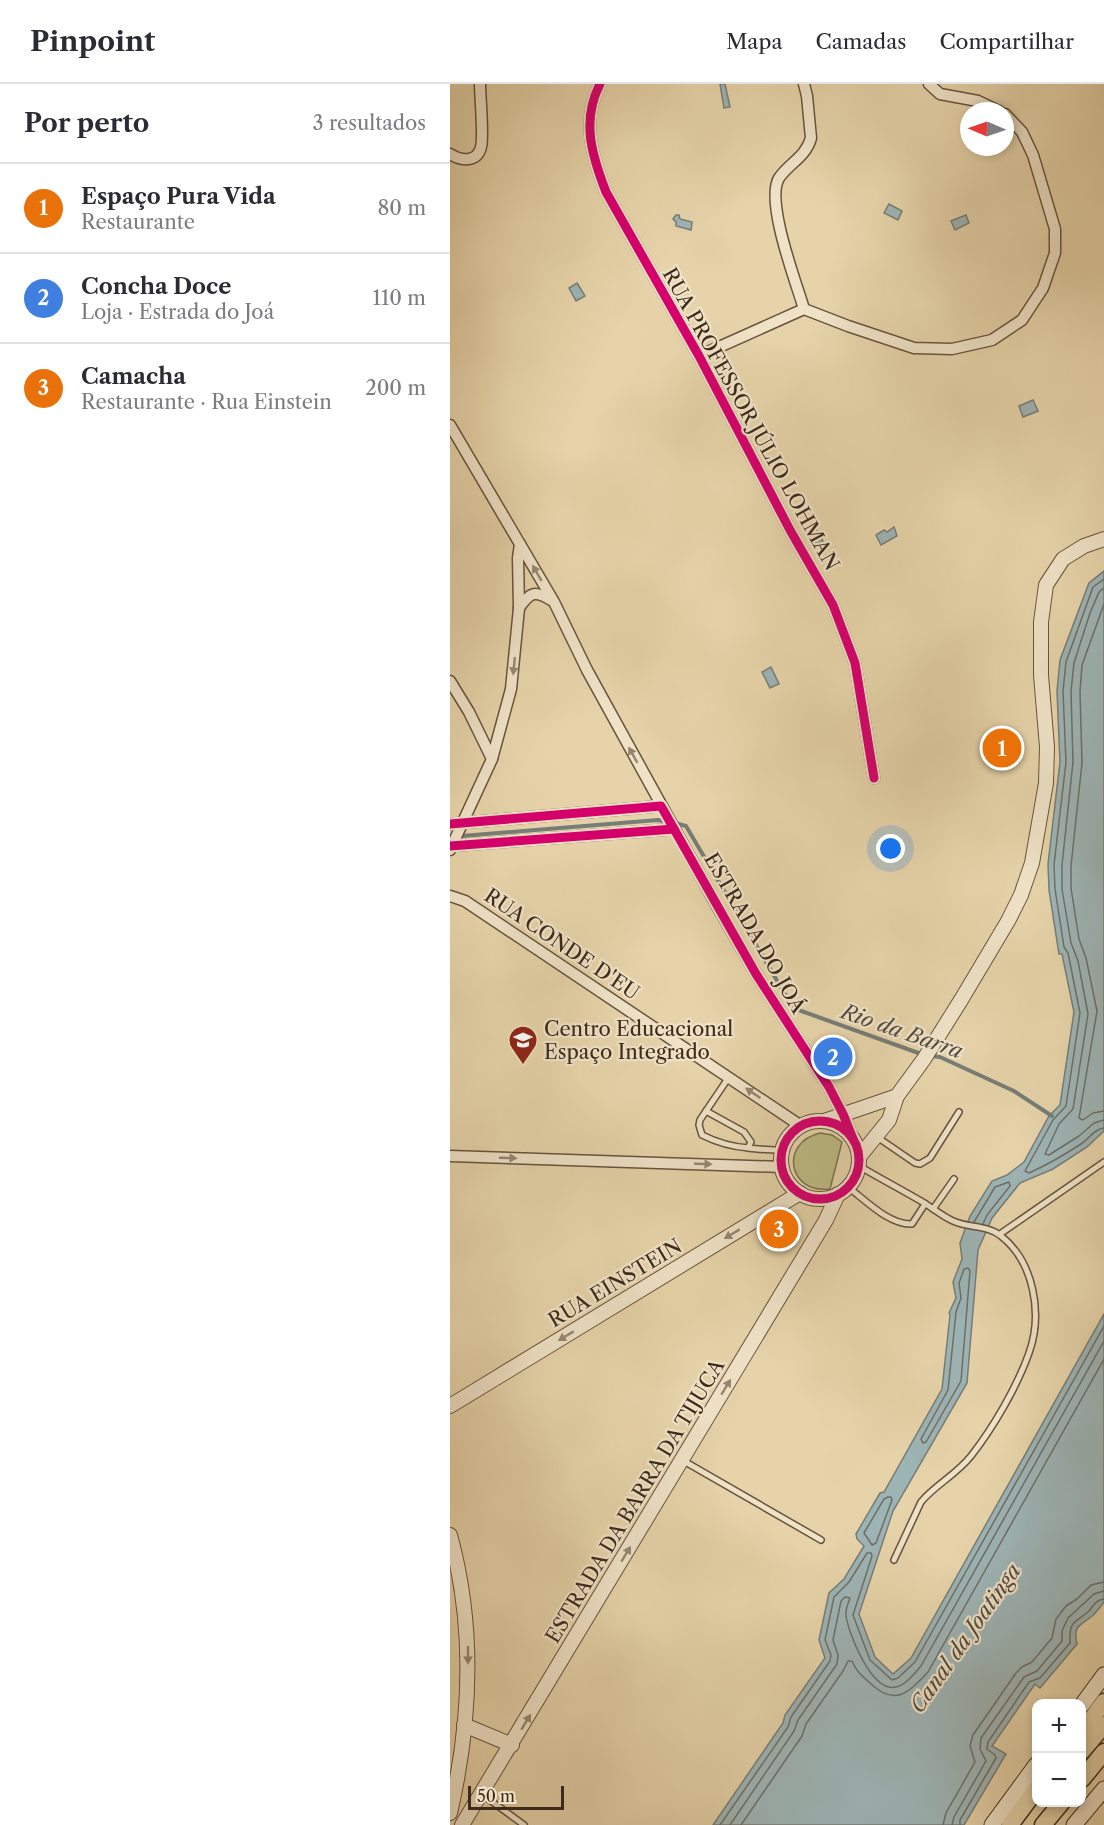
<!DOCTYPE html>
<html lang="pt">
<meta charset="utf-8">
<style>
:root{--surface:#fff;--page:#f2f2f3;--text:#2b2b33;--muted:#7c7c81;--line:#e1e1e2;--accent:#7c3aed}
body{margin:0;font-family:"Libre Caslon Text",serif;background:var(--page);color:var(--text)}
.controls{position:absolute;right:18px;bottom:18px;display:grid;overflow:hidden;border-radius:12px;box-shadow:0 3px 9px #0003}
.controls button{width:54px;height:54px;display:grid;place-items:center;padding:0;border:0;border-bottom:2px solid var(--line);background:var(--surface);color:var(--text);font:30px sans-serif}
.compass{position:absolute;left:510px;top:18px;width:54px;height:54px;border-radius:50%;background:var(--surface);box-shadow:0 3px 9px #0003;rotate:272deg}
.scale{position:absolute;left:18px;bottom:15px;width:96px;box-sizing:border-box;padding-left:6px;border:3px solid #3d2a1a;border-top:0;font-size:16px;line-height:21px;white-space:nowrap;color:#3d2a1a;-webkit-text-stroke:4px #efe2c7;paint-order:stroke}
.you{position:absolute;left:441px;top:765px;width:21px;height:21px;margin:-15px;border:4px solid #fff;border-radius:50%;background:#1a73e8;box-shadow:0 0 0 9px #1a73e833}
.badge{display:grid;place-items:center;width:39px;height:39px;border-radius:50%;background:var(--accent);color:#fff;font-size:20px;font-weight:700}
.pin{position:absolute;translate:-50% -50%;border:3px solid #fff;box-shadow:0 2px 6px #0006}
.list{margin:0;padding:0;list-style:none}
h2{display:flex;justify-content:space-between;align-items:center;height:78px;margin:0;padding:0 24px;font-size:26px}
h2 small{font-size:20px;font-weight:400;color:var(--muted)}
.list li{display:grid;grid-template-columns:39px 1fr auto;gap:18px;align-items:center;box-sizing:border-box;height:90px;padding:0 24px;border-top:2px solid var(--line)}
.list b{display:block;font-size:22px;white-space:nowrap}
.list p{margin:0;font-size:20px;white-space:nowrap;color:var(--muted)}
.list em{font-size:20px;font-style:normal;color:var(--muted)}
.map{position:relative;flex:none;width:654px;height:1741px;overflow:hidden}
header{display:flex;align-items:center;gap:36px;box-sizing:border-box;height:84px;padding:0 30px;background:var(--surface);border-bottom:2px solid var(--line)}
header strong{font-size:28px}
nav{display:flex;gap:33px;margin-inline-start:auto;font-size:21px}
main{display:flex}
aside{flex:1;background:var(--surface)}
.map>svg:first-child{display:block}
.green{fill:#bcba83;stroke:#7c724e;stroke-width:1.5}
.water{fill:#9db4b5;stroke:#777d77;stroke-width:1.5}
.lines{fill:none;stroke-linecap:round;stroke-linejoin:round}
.shore{stroke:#6d6f68;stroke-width:1.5}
.stream{stroke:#777d77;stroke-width:4}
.service-casing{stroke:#67543e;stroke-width:8}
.minor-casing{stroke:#67543e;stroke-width:13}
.tertiary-casing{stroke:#67543e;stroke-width:16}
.secondary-casing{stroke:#3d2a1a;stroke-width:17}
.trunk-casing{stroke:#3d2a1a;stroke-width:19}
.service{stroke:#efe2c7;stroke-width:5}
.minor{stroke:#efe2c7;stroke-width:10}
.tertiary{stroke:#efe2c7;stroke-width:14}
.secondary{stroke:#efe2c7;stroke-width:15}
.trunk{stroke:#e6d3a9;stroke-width:16}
.cycleway-casing{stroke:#efe2c7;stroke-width:13}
.cycleway{stroke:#d6006c;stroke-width:9}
.oneway{fill:#968670}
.labels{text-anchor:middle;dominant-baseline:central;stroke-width:4.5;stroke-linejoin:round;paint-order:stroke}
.street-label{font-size:20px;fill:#3d2a1a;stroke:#efe2c7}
.poi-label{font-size:20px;fill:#3d2a1a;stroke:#efe2c7;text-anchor:start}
.water-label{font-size:21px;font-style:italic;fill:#554c41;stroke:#efe2c7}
</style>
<header>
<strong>Pinpoint</strong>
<nav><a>Mapa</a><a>Camadas</a><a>Compartilhar</a></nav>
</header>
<main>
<aside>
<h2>Por perto<small>3 resultados</small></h2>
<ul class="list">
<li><span class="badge" style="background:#e8710a">1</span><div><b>Espaço Pura Vida</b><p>Restaurante</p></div><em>80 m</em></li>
<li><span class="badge" style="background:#3f7fe0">2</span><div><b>Concha Doce</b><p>Loja · Estrada do Joá</p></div><em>110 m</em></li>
<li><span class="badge" style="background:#e8710a">3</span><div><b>Camacha</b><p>Restaurante · Rua Einstein</p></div><em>200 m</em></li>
</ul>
</aside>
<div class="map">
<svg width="654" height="1741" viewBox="0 0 654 1741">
<rect width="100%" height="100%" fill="#e6d3a9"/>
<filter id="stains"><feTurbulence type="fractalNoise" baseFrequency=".00333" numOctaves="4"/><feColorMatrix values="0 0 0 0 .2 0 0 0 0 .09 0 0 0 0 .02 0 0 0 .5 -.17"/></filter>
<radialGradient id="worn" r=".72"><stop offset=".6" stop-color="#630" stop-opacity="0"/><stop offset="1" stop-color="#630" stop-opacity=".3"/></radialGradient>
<!-- green -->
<path class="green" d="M370,1049L382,1051L392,1058L380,1105C338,1110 329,1059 370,1049Z"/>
<!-- water -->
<g class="water">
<polygon points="270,0 275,0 280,23 274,24"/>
<polygon points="439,120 452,127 448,136 434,129"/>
<polygon points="226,131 229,131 230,135 242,138 241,146 226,142 226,138 223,135"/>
<polygon points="516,131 519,139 505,146 501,137"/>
<polygon points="127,199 135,212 126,217 119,204"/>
<polygon points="583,316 588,327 573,333 569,322"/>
<polygon points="364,441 373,457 366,460 357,445"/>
<polygon points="444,443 447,452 431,461 426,451 434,446 437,448"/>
<path d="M654,487V1047L637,1063L603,1085L570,1099L542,1134L528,1166L517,1299L443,1427L409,1530L425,1573L443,1590L461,1574L654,1230V1518C650,1523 646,1529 641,1533C629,1542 623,1542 627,1560L590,1604L585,1600L542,1662L556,1670L514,1741H263L333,1639L335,1631L375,1574L369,1556L379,1509L394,1495L414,1462L407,1455L406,1450L430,1409L434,1408L492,1305L500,1231L499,1229L506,1214L503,1198L512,1175L510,1159L520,1132L542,1097L557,1091L574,1078L599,1032L610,1021L624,928L612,870H609L599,806L598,780L610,678L607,607L610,576L639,499Z"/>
<polygon points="321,583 329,600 320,604 312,588"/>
</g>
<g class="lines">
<!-- shore -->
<g class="shore">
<path d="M654,495L643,503L616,578L613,607L616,678L604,781L605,805L614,863L618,869L630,929L616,1022L603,1036L575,1087L579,1089C597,1081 614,1071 631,1060C639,1055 644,1045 654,1044"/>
<polyline points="654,504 649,508 640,529 624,579 621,607 623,678 612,781 612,805 621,859 628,877 638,930 623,1025 609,1040 595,1070 599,1071 629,1052 644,1039 654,1036"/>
<polyline points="654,520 632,581 630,607 632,679 621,782 621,804 629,855 636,874 647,927 629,1034 633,1036 643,1029 654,1027"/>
<polyline points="524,1138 545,1103 559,1098 560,1102 537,1131 533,1140"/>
<polygon points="518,1184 520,1187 511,1297 476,1358 473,1359 471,1355 498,1306 506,1228 511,1214 509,1199 514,1185"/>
<polygon points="438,1413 441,1413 442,1416 426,1459 422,1461 414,1449 434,1415"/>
<polyline points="270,1741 338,1643 341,1633 380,1577 381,1571 375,1556 384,1513 399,1498 417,1469 421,1469 422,1472 403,1531 420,1576 442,1596 448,1594 465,1578 654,1242"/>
<path d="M280,1741L344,1647L348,1636L387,1580L388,1571L383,1556L391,1517L395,1513L400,1514C398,1520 395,1526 396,1532C399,1551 422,1609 446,1603C456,1601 465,1589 471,1582L654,1257"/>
<path d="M291,1741L352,1652L356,1640L393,1587L398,1577H402C406,1587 412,1592 420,1599C445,1623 458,1609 478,1588L654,1275"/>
<polyline points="493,1741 496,1729 525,1678 520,1662 523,1651 566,1589 572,1583 582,1578 602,1554 606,1535 616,1522 627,1515 641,1501 654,1498"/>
<polyline points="502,1741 504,1733 536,1677 530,1665 531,1654 574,1593 587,1587 612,1557 612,1547 618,1534 644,1510 654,1507"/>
<path d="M510,1741V1736L546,1674L545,1671L537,1665L538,1658L579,1598L590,1594L620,1559C619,1536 624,1540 639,1527C644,1521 646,1516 654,1515"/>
</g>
<!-- stream -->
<g class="stream">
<polyline points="225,739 236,742 343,924 474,971"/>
<polyline points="0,753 208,736 217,738"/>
<polyline points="481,972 490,973 564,1007 602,1032"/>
</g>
<!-- service casing -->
<g class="service-casing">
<g id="service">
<path d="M279,993L250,1036L249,1041L252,1051C266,1058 283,1063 299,1064C310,1066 321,1065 333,1067"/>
<polyline points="256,1027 294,1048 301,1058 298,1064"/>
<polyline points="427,1053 465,1079 470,1080 480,1074 509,1028"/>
<path d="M409,1082C431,1095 454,1107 476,1120C485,1126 494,1133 503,1137C518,1144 538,1141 551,1152C584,1178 593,1230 579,1269C567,1303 543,1344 521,1372C506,1391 485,1401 471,1418L444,1476"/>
<path d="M398,1103C415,1116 439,1141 462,1140L475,1120"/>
<polyline points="483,1125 504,1095"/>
<polyline points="550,1150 654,1078"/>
<polyline points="232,1376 371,1456"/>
<polyline points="33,1711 74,1741"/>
</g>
</g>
<!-- minor casing -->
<g class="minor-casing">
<g id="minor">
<path d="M150,0C131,37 142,72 156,108L249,272L340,446L383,521L405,579L424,694"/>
<path d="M354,0L357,12L361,54C356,73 339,79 329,94C315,117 346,198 354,225"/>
<polyline points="479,0 490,10 528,17 549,27"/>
<path d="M0,70C11,77 27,79 31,63C34,53 30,13 30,0"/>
<polyline points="249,272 354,225 398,242 464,264 502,265 542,256 572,236 593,204 605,169 605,145 583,71 572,48 555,30"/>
<polyline points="0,341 104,518 137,586 266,820 306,890 379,1003 393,1030 403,1055"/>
<path d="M69,524C80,508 85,506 101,516"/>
<polyline points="0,597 19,628 42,675"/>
<polyline points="0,740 211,722"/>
<polyline points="0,762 224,745"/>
<polyline points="0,766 42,675 61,605 69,524 68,474 70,460"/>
<polyline points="0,812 15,817 351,1042"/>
<polyline points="0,1072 332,1083"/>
</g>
</g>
<!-- tertiary casing -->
<g class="tertiary-casing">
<g id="tertiary">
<polyline points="374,1037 447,1012"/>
<circle cx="370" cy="1076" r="39"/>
<polyline points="409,1073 439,1036 447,1012 474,975 511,916 558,837 571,811 582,779 596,699 597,663 591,591 591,538 596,501 613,475 634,462 654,455"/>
<polyline points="0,1322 350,1109"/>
<path d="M0,1451C25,1542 21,1638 0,1729"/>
<polyline points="14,1641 62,1661"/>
<polyline points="12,1741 376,1136 388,1110"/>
</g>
</g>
<!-- secondary casing -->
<g class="secondary-casing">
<g id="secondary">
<polyline points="632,1621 654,1591"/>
<polyline points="542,1741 586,1681"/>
<polyline points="624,1741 654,1705"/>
</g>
</g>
<!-- trunk casing -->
<g class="trunk-casing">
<g id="trunk">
<polyline points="632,1648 654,1618"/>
<polyline points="632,1667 654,1641"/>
<polyline points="632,1695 654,1668"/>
<polyline points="560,1741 586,1706"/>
<polyline points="593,1741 612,1718"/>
</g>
</g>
<!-- service -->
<use href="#service" class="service"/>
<!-- minor -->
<use href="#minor" class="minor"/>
<!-- tertiary -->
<use href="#tertiary" class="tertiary"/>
<!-- secondary -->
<use href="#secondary" class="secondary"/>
<!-- trunk -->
<use href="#trunk" class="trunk"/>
<!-- cycleway casing -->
<g class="cycleway-casing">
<g id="cycleway">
<path d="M150,0C131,37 142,72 156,108L249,272L340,446L383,521L405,579L424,694"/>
<polyline points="0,740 211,722 306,890 379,1003 393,1030 403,1055"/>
<polyline points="0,762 224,745"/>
<circle cx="370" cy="1076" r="39"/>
</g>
</g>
<!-- cycleway -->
<use href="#cycleway" class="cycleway"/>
</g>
<!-- one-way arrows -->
<defs><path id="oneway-solid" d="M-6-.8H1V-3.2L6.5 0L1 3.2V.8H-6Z" transform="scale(1.5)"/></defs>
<g class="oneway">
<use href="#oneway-solid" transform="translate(87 489) rotate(-120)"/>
<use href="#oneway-solid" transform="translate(64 582) rotate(96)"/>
<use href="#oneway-solid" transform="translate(183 671) rotate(-119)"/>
<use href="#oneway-solid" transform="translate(303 1009) rotate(-146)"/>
<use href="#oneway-solid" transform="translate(58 1074) rotate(2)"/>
<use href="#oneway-solid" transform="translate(253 1080) rotate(2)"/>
<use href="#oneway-solid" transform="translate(282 1150) rotate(149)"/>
<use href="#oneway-solid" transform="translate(116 1252) rotate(149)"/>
<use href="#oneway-solid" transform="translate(276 1303) rotate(-59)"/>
<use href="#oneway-solid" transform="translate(176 1470) rotate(-59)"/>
<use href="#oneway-solid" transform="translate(18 1571) rotate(90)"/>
<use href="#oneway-solid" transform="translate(76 1638) rotate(-59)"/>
</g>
<!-- icons -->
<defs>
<g id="school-pin" transform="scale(1.5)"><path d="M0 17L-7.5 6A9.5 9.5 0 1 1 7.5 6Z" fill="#8f2418" stroke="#efe2c7"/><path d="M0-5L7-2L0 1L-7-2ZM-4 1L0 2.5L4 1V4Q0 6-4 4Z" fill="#fff"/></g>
</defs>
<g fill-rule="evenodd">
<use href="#school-pin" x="73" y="956"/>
</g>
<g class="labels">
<!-- street labels -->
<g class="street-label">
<text transform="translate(301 335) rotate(61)">RUA PROFESSOR JÚLIO LOHMAN</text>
<text transform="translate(305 849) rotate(60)">ESTRADA DO JOÁ</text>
<text transform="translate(112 860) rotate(34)">RUA CONDE D'EU</text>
<text transform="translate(165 1199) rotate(-31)">RUA EINSTEIN</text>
<text transform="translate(185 1417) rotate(-59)">ESTRADA DA BARRA DA TIJUCA</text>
</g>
<!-- poi labels -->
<g class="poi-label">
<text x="94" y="945">Centro Educacional<tspan x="94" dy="23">Espaço Integrado</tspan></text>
</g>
<!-- water labels -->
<g class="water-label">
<text transform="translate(452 947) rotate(19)">Rio da Barra</text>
<text transform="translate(515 1554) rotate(-55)">Canal da Joatinga</text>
</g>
</g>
<rect width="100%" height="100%" filter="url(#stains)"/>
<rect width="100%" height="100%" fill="url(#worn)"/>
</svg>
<div class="controls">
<button>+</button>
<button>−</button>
</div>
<svg class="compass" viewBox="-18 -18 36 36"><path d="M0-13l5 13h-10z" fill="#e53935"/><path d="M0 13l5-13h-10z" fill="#7c7c81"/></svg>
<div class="scale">50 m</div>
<div class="you"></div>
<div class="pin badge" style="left:552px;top:664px;background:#e8710a">1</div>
<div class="pin badge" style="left:383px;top:973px;background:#3f7fe0">2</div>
<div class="pin badge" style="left:329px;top:1145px;background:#e8710a">3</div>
</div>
</main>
